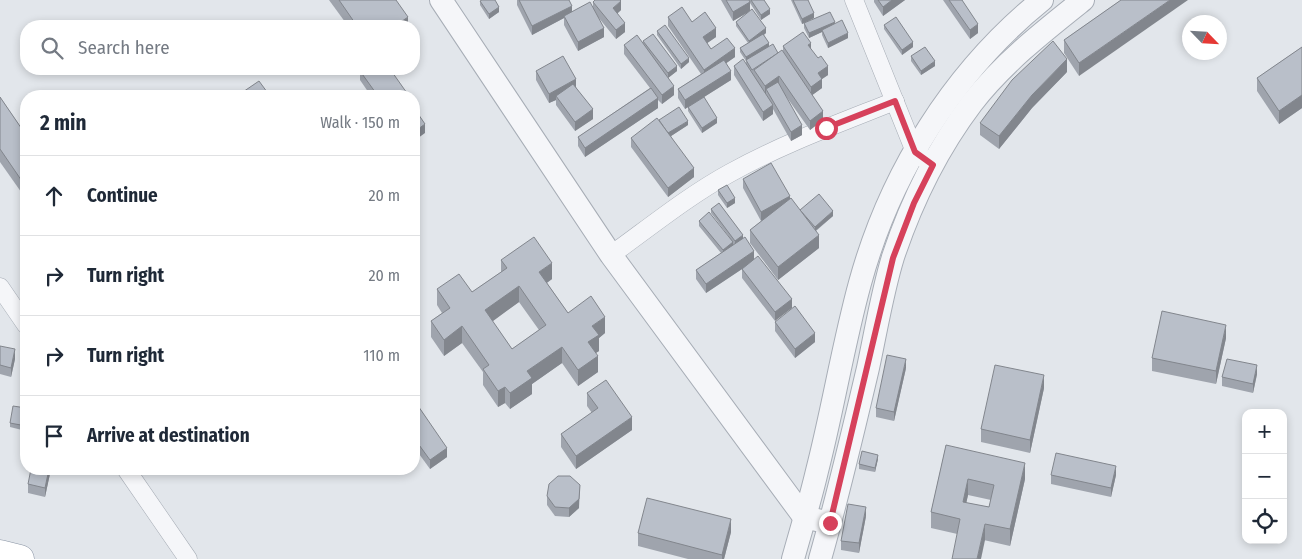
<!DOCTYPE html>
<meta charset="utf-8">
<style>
:root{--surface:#fff;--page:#f2f2f3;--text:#1f2937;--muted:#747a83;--line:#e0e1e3}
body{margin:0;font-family:"Fira Sans Condensed",sans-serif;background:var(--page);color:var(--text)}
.controls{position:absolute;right:15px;bottom:15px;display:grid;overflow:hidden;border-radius:10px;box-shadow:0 2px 8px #0003}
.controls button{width:45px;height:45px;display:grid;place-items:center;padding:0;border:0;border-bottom:1px solid var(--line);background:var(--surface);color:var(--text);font:25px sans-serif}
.compass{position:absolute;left:1182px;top:15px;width:45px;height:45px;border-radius:50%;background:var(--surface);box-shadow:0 2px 8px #0003;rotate:115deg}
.stop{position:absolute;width:15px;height:15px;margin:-11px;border:4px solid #d6415b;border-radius:50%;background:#fff}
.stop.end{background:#d6415b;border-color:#fff;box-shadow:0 1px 5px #0008}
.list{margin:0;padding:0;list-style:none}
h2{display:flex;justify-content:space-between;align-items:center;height:65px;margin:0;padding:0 20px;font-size:21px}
h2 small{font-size:16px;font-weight:400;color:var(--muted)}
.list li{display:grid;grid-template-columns:32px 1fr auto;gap:15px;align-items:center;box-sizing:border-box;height:80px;padding:0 20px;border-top:1px solid var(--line)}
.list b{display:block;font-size:19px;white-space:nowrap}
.list em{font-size:16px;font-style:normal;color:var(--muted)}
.icon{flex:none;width:28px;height:28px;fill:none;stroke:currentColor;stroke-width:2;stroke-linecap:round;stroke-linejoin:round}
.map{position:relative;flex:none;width:1302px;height:559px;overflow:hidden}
.search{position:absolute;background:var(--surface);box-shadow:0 2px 8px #0003;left:20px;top:20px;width:400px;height:55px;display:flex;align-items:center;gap:12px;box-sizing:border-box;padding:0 18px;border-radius:20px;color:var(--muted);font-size:19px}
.panel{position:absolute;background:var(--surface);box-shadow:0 2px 8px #0003;left:20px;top:90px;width:400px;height:385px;border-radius:20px}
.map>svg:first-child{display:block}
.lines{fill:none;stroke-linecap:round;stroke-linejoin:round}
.minor-casing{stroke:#a7adb6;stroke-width:19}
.tertiary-casing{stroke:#a7adb6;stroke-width:24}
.trunk-casing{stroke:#8893a3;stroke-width:29}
.minor{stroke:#f5f6f9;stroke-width:18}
.tertiary{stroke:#f5f6f9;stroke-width:22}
.trunk{stroke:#fff;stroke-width:28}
.wall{fill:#9fa4ad;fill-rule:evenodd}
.shaded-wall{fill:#82868d}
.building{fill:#b9bfc9;stroke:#82868d;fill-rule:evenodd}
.route{stroke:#d6415b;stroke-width:6}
</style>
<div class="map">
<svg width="1302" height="559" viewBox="0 0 1302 559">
<rect width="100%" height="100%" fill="#e2e6eb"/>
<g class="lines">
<!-- minor casing -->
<g class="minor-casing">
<g id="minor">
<polyline points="854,0 915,152 923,158"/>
<path d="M611,255C650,227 688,196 730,173C782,144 840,123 895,101"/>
<polyline points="0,287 26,325"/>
<polyline points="126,469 188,559"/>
</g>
</g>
<!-- tertiary casing -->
<g class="tertiary-casing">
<g id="tertiary">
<polyline points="441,0 611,255 804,517 830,523"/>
<path d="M793,559C801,530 810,501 817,471C833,409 843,345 860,283C890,173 954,71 1042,0"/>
<path d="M820,559C838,496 853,432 868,368C876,331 882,293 893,257C911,203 938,148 972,103C1003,63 1044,31 1083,0"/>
</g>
</g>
<!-- trunk casing -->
<g class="trunk-casing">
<polyline id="trunk" points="0,554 20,559"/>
</g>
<!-- minor -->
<use href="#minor" class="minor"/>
<!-- tertiary -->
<use href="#tertiary" class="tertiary"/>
<!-- trunk -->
<use href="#trunk" class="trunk"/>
</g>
<!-- wall -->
<g class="wall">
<polygon points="329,0 396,0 408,26 348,26"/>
<polygon points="517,0 569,0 572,12 593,8 593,2 621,10 617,14 625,32 616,39 598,17 604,37 578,51 564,25 564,18 532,35 517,5"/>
<polygon points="721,0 764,0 770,14 761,20 750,3 750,11 766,33 764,35 769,47 778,53 783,52 783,46 811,50 828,75 822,79 822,88 812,95 823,120 810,130 783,92 802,135 791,141 773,109 773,114 763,121 734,75 734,66 746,64 746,61 740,52 740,48 748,43 736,26 736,22 747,13 733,21"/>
<polygon points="791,0 808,0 814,18 802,24"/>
<polygon points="874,0 905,0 883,16 874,2"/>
<polygon points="943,0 962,0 978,33 970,39"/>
<polygon points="1121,0 1079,76 1064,53 1064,40"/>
<polygon points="480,1 499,12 489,19 480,5"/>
<polygon points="668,17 692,22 716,37 707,43 711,49 735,57 726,63 731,80 704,97 717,123 702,133 688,111 688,107 685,109 678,98 678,89 701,74 668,26"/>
<polygon points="804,23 835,24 848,38 828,48 822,35 822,32 809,38 804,28"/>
<polygon points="884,25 913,47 902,55 884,29"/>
<polygon points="657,31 689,62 681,69 657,35"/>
<polygon points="643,41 677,71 668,78 674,95 662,104 658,100 658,108 585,157 578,146 578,137 650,88 624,54 624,45 643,44"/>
<polygon points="1302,47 1302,108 1279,124 1257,91 1257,78"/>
<polygon points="911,56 935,66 921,75 911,61"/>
<polygon points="360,71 409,96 371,96 360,80"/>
<polygon points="536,71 576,87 593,119 575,131 556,105 556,100 549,103 536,80"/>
<polygon points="1067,72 1032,108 999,149 980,135 980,123"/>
<polygon points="0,97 26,135 26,199 0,162"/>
<polygon points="688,125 671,136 694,177 668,197 631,147 631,138"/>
<polygon points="743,179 790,199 800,211 800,210 833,216 816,231 819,248 778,280 750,243 750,230 765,218 761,221 743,188"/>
<polygon points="718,190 735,203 727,208 718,195"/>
<polygon points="711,209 743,239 754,259 792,299 775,321 742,278 742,269 706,293 696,279 696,270 721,253 699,226 699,221 730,238 711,213"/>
<path d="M501,260L552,279L547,283L568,313L605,333L599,338V351L596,353L598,372L578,386L562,363L532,384V394L510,409L505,403L498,407L483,385V372L462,343L444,356L431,337V321L442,313L437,305V289L472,292L501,272ZM519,302L539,330L512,349L492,321Z"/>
<polygon points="775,322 815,342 795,358 775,331"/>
<polygon points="1226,338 1216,384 1152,371 1152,358"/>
<polygon points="0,346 15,359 11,377 0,374"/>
<polygon points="906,368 894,421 876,417 876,408"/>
<polygon points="1257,374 1253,393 1222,386 1222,377"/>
<polygon points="1044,388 1030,453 981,442 981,429"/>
<polygon points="587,393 632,430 576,469 561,447 561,434 592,413 587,406"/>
<polygon points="414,400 447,457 430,469 414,447"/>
<polygon points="26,408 26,431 10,427 10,423"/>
<path d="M946,445L1025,479L1010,546L931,528V512ZM968,495L991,500L989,507L966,503Z"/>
<polygon points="878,459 875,472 859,469 859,464"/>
<polygon points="51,469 45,497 28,493 28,484"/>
<polygon points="1051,475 1116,475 1111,497 1051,484"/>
<polygon points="547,496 579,508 569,517 555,516 547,505"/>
<polygon points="866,516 859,553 841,550 841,541"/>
<polygon points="731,532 724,559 688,559 638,546 638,533"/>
</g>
<!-- shaded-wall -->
<g class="shaded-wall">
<polygon points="892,0 905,0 883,16 883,7"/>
<polygon points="1170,0 1188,0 1079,76 1079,63"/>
<polygon points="621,1 621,10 613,17 613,8"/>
<polygon points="750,2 750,11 733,21 733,12"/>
<polygon points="572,6 572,15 564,16 564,18 532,35 532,26"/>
<polygon points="499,7 499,12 489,19 489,14"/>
<polygon points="770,9 770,14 761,20 761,15"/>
<polygon points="814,13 814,18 802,24 802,19"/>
<polygon points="408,17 408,26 395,26"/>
<polygon points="835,22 835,27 822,30 822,32 809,38 809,33"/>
<polygon points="625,23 625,32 616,39 616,30"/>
<polygon points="978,24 978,33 970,39 970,30"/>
<polygon points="604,28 604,37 578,51 578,42"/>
<polygon points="716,28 716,37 703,46 703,37"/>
<polygon points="766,28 766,33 749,45 749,41"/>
<polygon points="848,33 848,38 828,48 828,43"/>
<polygon points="913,42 913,47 902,55 902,50"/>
<polygon points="769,43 769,47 746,60 746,62 746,57"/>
<polygon points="811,43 811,52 808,45"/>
<polygon points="735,48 735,57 704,79 704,70"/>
<polygon points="689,58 689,62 681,69 681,64"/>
<polygon points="1067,59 1067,72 1032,108 999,149 999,136 1032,95"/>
<polygon points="935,61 935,66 921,75 921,71"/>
<polygon points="677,66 677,71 668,78 668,73"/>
<polygon points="828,66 828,75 822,79 822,88 811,96 811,87 818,73"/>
<polygon points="731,71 731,80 685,109 685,100"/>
<polygon points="779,76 779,85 766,89 766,94 765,95 765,86"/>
<polygon points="576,79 576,88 556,96 556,100 549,103 549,94"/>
<polygon points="674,86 674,95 662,104 662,95"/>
<polygon points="1302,95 1302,108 1279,124 1279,111"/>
<polygon points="658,98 658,108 585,157 585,148"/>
<polygon points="773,105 773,114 763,121 763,112"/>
<polygon points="593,109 593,119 575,131 575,122"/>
<polygon points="823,111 823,120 810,130 810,121"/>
<polygon points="717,118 717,123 702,133 702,128"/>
<polygon points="688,121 688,125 668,138 668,133"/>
<polygon points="425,124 425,133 414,141 414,132"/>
<polygon points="802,125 802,135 791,141 791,132"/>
<polygon points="694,168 694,177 668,197 668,188"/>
<polygon points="790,196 790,205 761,221 761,212"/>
<polygon points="735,198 735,203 727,208 727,203"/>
<polygon points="833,211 833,216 815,231 815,227"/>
<polygon points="743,235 743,240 735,245 735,241"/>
<polygon points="819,235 819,248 778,280 778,267"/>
<polygon points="733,242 733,247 723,255 723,250"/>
<polygon points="754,251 754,261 706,293 706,284"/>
<polygon points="552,263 552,279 539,288 539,272"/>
<polygon points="519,286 519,302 485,327 485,310"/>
<polygon points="792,299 792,308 775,321 775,312"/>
<polygon points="605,317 605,333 599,338 599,351 588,358 588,342 592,326"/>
<polygon points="1226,325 1226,338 1216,384 1216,371"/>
<polygon points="462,326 462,343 444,356 444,340"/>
<polygon points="815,333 815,342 795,358 795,349"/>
<polygon points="562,347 562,363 532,384 532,394 510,409 510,393 527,371"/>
<polygon points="15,349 15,359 11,377 11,368"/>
<polygon points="598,356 598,372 578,386 578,370"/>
<polygon points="906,359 906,368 894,421 894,412"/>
<polygon points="1257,365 1257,374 1253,393 1253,384"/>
<polygon points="1044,375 1044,388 1030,453 1030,440"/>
<polygon points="505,387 505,403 498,407 498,391"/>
<polygon points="632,417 632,430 576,469 576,456"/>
<polygon points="447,448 447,457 430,469 430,460"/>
<polygon points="878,455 878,459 875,472 875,468"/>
<polygon points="1286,460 1286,469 1283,487 1283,477"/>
<polygon points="1025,463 1025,479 1010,546 1010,529"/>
<polygon points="1116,466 1116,475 1111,497 1111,488"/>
<polygon points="49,469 51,469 45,497 45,488"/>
<polygon points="968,479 968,495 963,518 963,502"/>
<polygon points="580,485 579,508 569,517 569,508"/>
<polygon points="866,507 866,516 859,553 859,543"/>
<polygon points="731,519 731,532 724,559 722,559 722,555"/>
<polygon points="985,524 985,540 981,559 977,559"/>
</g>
<!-- building -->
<g class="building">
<polygon points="339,0 396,0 408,17 395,26 357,26"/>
<polygon points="482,0 495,0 499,7 489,14 480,1"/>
<polygon points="519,0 569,0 572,6 532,26"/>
<polygon points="595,0 620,0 621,1 613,8 625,23 616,30 593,2"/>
<polygon points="726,0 749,0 750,2 733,12"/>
<polygon points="751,0 764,0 770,9 761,15"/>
<polygon points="793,0 808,0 814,13 802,19"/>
<polygon points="878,0 892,0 883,7"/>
<polygon points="949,0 962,0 978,24 970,30"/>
<polygon points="1121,0 1170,0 1079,63 1064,40"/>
<polygon points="590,2 604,28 578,42 564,16"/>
<polygon points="682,7 692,22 705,12 716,28 703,37 711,49 727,38 735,48 704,70 668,17"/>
<polygon points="752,9 766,28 749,41 736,22"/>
<polygon points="830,12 835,22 809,33 804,23"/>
<polygon points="896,17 913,42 902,50 884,25"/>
<polygon points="842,20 848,33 828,43 822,30"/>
<polygon points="665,25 689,58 681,64 657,31"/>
<polygon points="803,32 811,43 808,45 818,58 821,56 828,66 818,73 822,79 811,87 783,46"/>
<polygon points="653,34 677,66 668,73 643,41"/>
<polygon points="763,34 769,43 746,57 740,48"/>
<polygon points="637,35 674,86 662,95 624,45"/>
<polygon points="1053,41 1067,59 1032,95 999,136 980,123 1012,80"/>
<polygon points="773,44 778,53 752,70 746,60"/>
<polygon points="925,47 935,61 921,71 911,56"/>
<polygon points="1302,47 1302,95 1279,111 1257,78"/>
<polygon points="782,50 823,111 810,121 779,76 765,86 754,70"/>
<polygon points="563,56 576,79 549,94 536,71"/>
<polygon points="743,59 773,105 763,112 734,66"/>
<polygon points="724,60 731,71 685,100 678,89"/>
<polygon points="362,69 390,69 409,96 378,96 360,71"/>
<polygon points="259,81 270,96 237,96"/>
<polygon points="778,82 802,125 791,132 766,89"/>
<polygon points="573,84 593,109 575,122 556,96"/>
<polygon points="651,88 658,98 585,148 578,137"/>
<polygon points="0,97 26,135 26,187 0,149"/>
<polygon points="704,97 717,118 702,128 688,107"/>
<polygon points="679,107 688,121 668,133 659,120"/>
<polygon points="414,108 425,124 414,132"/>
<polygon points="657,118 694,168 668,188 631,138"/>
<polygon points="771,163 790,196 761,212 743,179"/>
<polygon points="727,185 735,198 727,203 718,190"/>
<polygon points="819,194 833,211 815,227 800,210"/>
<polygon points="791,198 819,235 778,267 750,230"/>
<polygon points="719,203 743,235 735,241 711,209"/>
<polygon points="709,212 733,242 723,250 699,221"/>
<path d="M534,237L552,263L539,272L568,313L591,296L605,317L592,326L599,335L588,342L598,356L578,370L562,347L527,371L532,378L510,393L505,387L498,391L483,369L489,365L462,326L444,340L431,321L450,308L437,289L459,274L472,292L507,268L501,260ZM519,286L546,325L512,349L485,310Z"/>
<polygon points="745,237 754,251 706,284 696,270"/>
<polygon points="758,256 792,299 775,312 742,269"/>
<polygon points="795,306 815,333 795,349 775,322"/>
<polygon points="1162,311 1226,325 1216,371 1152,358"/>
<polygon points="0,346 15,349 11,368 0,365"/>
<polygon points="887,355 906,359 894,412 876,408"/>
<polygon points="1227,359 1257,365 1253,384 1222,377"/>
<polygon points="995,365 1044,375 1030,440 981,429"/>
<polygon points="606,380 632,417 576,456 561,434 598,408 587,393"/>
<polygon points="414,400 447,448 430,460 414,438"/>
<polygon points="13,406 26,408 26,426 10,423"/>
<path d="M946,445L1025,463L1010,529L985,524L977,559H952L960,519L931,512ZM968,479L994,485L989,507L963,502Z"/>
<polygon points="862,451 878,455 875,468 859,464"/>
<polygon points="1056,453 1116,466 1111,488 1051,475"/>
<polygon points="1283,460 1286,460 1283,477"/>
<polygon points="31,469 49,469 45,488 28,484"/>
<polygon points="558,476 570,476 580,485 579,499 569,508 555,507 547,496 549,484"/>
<polygon points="647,498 731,519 722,555 638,533"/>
<polygon points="848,504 866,507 859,543 841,541"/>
</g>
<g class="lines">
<!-- route -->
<polyline class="route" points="826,128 895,101 915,152 933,165 914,203 893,258 830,523"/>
</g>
</svg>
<div class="controls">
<button>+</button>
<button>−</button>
<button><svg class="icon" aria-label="locate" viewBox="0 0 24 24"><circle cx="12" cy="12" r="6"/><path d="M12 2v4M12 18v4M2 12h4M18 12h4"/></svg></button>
</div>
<svg class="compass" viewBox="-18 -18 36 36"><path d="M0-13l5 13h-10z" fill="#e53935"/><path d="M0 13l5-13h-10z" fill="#747a83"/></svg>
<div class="stop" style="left:826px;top:128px"></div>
<div class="stop end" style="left:830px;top:523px"></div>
<div class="search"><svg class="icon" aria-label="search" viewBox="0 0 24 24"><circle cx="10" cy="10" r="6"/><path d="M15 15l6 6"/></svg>Search here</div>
<section class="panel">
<h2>2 min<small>Walk · 150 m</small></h2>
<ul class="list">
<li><svg class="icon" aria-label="ahead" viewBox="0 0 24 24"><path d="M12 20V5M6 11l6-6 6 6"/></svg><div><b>Continue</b></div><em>20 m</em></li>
<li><svg class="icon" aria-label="right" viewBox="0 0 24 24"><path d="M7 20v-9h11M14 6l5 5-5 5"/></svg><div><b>Turn right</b></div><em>20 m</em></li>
<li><svg class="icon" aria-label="right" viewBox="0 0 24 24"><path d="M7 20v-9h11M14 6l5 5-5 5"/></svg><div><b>Turn right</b></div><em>110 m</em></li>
<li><svg class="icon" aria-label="arrive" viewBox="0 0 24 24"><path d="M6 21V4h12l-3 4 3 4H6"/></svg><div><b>Arrive at destination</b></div></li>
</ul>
</section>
</div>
